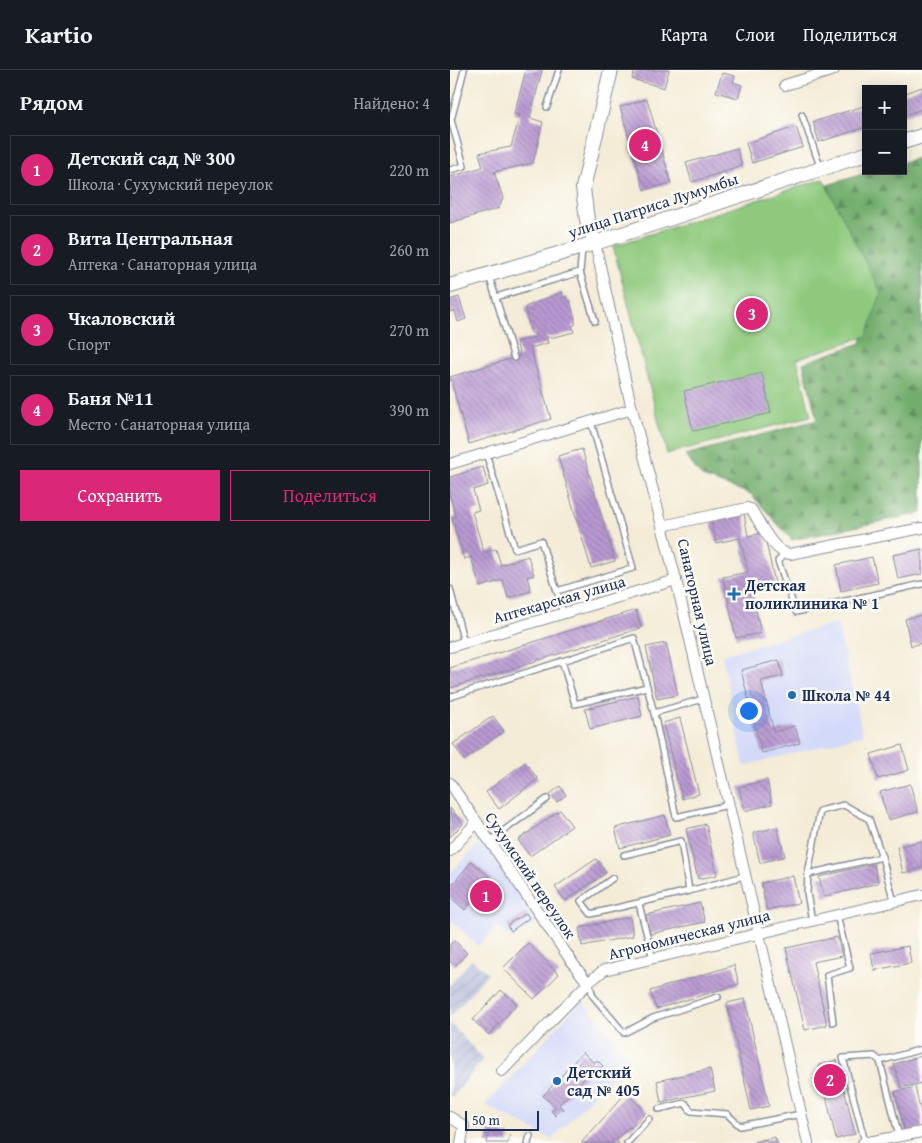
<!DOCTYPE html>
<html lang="ru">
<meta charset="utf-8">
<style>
:root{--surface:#171b24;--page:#20242c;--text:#f1f3f6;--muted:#9ea1a6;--line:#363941;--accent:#db2777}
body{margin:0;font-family:"Gentium Book Plus",serif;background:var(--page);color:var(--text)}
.controls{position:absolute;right:15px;top:15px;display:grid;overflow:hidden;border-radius:0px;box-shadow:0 2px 12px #0003}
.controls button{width:45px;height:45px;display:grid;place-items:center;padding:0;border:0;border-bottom:1px solid var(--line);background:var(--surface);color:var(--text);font:25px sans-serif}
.scale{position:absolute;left:15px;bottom:12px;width:74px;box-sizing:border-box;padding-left:5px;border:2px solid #1b2f5e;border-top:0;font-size:14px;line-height:18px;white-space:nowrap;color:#1b2f5e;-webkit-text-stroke:4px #fdfcf7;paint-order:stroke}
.you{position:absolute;left:298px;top:640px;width:18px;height:18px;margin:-12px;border:4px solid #fff;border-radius:50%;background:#1a73e8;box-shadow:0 0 0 8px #1a73e833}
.badge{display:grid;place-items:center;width:32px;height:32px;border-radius:50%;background:var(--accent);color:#fff;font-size:16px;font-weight:700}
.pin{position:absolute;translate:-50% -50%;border:2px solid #fff;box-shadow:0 1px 5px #0006}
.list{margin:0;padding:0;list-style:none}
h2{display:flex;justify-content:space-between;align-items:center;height:65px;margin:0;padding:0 20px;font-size:21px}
h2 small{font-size:16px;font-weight:400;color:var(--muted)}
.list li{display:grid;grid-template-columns:32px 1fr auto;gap:15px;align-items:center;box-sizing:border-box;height:70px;margin:0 10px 10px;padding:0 10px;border:1px solid var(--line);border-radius:0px}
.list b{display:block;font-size:19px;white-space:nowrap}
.list p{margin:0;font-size:16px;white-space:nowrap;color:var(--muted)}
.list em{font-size:16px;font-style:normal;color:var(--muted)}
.actions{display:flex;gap:10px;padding:15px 20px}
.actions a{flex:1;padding:11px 0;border:1px solid var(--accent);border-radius:0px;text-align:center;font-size:18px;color:var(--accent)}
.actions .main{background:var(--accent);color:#fff}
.map{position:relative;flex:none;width:472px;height:1073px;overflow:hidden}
header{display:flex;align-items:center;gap:30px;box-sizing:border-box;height:70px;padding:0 25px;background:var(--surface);border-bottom:1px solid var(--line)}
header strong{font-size:24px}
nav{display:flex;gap:28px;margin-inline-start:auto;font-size:18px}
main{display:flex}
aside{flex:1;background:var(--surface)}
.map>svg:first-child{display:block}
.built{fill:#d3d9f9}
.industrial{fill:url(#industrial-furrows)}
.forest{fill:url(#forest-firs);stroke:#466e65}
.pitch{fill:#8ec97d;stroke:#547c6e}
.building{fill:url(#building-back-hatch)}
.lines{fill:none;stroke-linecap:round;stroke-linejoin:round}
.lane-casing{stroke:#888e9a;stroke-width:8}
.street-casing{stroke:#888e9a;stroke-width:12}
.secondary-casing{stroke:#888e9a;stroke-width:16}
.lane{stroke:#fff;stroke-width:5}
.street{stroke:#fff;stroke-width:10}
.secondary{stroke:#fff;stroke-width:14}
.poi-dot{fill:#1f6fb2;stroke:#fdfcf7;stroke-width:2}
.labels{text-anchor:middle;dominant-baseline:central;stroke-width:5;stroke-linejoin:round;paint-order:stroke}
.street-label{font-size:16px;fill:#1b2f5e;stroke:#fdfcf7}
.poi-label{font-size:16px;font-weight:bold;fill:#1b2f5e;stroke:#fdfcf7;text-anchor:start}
</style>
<header>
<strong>Kartio</strong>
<nav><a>Карта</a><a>Слои</a><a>Поделиться</a></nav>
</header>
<main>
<aside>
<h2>Рядом<small>Найдено: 4</small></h2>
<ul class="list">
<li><span class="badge">1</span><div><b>Детский сад № 300</b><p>Школа · Сухумский переулок</p></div><em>220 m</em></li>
<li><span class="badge">2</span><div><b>Вита Центральная</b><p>Аптека · Санаторная улица</p></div><em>260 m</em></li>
<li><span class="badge">3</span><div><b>Чкаловский</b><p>Спорт</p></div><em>270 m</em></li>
<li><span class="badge">4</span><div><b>Баня №11</b><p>Место · Санаторная улица</p></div><em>390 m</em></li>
</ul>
<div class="actions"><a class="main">Сохранить</a><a>Поделиться</a></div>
</aside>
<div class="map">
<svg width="472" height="1073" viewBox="0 0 472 1073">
<defs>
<pattern id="industrial-furrows" width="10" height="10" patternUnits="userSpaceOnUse" patternTransform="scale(1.25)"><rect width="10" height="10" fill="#bcc3de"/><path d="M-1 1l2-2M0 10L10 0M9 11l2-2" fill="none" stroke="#a1a8c1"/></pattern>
<pattern id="forest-firs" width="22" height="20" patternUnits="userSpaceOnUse" patternTransform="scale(1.25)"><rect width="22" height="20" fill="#72ad6c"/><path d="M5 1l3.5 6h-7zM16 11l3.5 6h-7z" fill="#5d8d5c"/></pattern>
<pattern id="building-back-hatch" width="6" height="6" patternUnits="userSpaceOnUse" patternTransform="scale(1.25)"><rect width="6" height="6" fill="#b999d2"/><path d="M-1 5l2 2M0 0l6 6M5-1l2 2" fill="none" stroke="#967dae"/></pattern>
</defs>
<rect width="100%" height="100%" fill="#fdfcf7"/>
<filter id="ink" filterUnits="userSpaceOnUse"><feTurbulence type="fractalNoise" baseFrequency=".02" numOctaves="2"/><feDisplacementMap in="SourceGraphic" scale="10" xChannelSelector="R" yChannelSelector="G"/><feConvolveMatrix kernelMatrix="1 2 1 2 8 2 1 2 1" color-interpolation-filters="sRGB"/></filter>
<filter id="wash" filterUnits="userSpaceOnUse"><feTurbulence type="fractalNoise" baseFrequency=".0096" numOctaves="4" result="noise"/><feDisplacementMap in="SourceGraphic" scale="20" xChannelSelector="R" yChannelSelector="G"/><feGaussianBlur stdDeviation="1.12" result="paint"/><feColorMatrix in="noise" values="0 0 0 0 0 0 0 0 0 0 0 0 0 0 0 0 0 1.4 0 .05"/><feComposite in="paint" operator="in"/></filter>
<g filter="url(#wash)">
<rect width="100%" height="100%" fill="#f4ecd7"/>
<!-- built -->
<g class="built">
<polygon points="387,553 413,665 294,696 272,585"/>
<polygon points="35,774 88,851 62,869 48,857 28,876 0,849 0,804 27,775"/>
<polygon points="132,930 179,988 102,1069 35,1035"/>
</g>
<!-- industrial -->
<g class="industrial">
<polygon points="22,890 38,903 0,947 0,915"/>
<polygon points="0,953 33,989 2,1027 0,1026"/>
</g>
<!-- forest -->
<polygon class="forest" points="472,87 472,443 342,470 301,424 252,407 235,385 367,350 353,293 411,273 423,224 368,118 423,101 453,101 453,92"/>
<!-- pitch -->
<polygon class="pitch" points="373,109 431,223 417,266 347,289 361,346 217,384 163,176"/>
<g id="blocks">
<!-- building -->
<g class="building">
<polygon points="76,0 92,0 80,48 93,52 83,93 44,102 53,128 49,138 0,153 0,107 33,97 29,83 61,77 70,45 64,44"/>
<polygon points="185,0 219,0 214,18 182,9"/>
<polygon points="272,3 285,6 283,12 292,15 288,28 266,22"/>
<polygon points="472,17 472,39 453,46 453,24"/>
<polygon points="197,29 221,113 194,120 170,37"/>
<polygon points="414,36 416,57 369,72 363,52"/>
<polygon points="346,57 353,77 302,93 296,73"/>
<polygon points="287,78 292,96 242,112 236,93"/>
<polygon points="112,222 113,228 116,227 118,231 120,231 125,249 125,255 122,256 124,262 104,267 96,267 98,273 80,278 101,349 19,374 0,307 70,286 66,272 85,267 84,263 81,263 75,237"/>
<polygon points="9,227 16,249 8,252 5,241 0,242 0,230"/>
<polygon points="312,303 321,343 243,361 234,321"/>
<polygon points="132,379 165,491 141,498 108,386"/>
<polygon points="33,397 38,415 23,420 29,440 22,442 34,483 46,479 51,495 78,486 84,505 77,507 81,521 58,528 53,510 30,517 21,487 14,489 2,448 6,447 0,427 0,407"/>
<polygon points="294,444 298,466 314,463 325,513 301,518 311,563 286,568 273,507 298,502 290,468 266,473 261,451"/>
<polygon points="472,479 472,504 448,509 443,485"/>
<polygon points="422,487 428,513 391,521 386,495"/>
<polygon points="186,540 191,558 0,618 0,598"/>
<polygon points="472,545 472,573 461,576 455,549"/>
<polygon points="216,573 228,625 207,629 196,577"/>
<polygon points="329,590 333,606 311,611 324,662 345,656 350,673 312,683 291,600"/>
<polygon points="188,626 192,646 140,659 135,639"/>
<polygon points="43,646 54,661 14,690 3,674"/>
<polygon points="230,648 249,724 232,729 213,653"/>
<polygon points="452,675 459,700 428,709 421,684"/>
<polygon points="75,692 88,709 49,739 36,722"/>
<polygon points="317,710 322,734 295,741 289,717"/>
<polygon points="460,714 468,742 438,750 430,722"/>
<polygon points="110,716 116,725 107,732 100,724"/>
<polygon points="0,738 13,754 0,767"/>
<polygon points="110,740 122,756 80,786 68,770"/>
<polygon points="215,745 220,765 170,778 165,758"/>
<polygon points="256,754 267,805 248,809 236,759"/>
<polygon points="327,757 335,786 310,793 303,763"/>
<polygon points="472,771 472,798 453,803 447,777"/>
<polygon points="146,789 156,803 115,831 105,817"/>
<polygon points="22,791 42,809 15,840 0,827 0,817"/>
<polygon points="424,794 428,813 374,827 369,807"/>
<polygon points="343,806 349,833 317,840 311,813"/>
<polygon points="250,833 255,852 200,864 196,845"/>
<polygon points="76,843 79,848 61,861 57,855"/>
<polygon points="180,847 183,866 132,876 129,858"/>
<polygon points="387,867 392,886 363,892 377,955 355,960 336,878"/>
<polygon points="4,870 17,883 5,896 0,891 0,875"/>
<polygon points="78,873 109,904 84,929 53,898"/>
<polygon points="458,876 461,893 424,900 421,883"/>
<polygon points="284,895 289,914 206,939 200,921"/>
<polygon points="51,920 67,934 39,965 23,950"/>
<polygon points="295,929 319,1036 301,1040 277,933"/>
<polygon points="133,982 144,993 147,990 153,996 146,1004 142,1000 109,1035 113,1039 106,1046 101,1041 105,1037 93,1026"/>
<polygon points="472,986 472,1013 451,1018 444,994"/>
<polygon points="387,990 405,1064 386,1069 369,995"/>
<polygon points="260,999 265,1021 211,1032 207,1011"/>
<polygon points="465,1017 472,1047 472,1059 455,1063 445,1022"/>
<polygon points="176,1023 196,1042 181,1058 178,1057 166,1070 169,1073 133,1073 132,1072"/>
<polygon points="39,1061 60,1065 58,1073 37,1073"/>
<polygon points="325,1067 327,1073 305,1073 304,1072"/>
</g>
</g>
</g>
<g filter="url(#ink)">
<use href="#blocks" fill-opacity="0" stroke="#888e9a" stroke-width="1"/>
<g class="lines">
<!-- lane casing -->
<g class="lane-casing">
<g id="lane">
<polyline points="97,37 109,0"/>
<polyline points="352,45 371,99"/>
<polyline points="0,100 14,96 1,50 14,0"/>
<polyline points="130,202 132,178"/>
<polyline points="39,205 64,288"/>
<polyline points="46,227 130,202 145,251"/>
<polyline points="36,383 65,479 91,471 107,521 183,498 141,352"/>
<polyline points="334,484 328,491 346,542 472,514"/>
<polyline points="0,519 14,573"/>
<polyline points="107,521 113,544"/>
<polyline points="112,591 125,634 197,617"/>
<polyline points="0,627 184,568 204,643"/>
<polyline points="253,629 204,643 226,747 278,735"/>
<polyline points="41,770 97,729"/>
<polyline points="358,804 370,741 394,735 419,749 432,787"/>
<polyline points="163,808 131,831 141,844 239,821 231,771 174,785"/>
<polyline points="239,821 294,806"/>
<polyline points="189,834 203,889"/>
<polyline points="362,851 357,823 358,804 432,787 444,832"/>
<polyline points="139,913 143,926 174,963 203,948 268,927"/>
<polyline points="383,952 377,905 400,898 387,845"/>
<polyline points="430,991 449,1066"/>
<polyline points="209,1039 235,1033 241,1041 277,1044 290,1056 351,1044"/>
<polyline points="415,1072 393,988 424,986 430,991 472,979"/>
<polyline points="78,1073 80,1066"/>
<polyline points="177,1073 199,1049"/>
</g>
</g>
<!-- street casing -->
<g class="street-casing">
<g id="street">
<polyline points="335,15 384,0"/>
<polyline points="145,173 180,331 226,510 358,1073"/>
<polyline points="0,394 182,339"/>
<path d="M212,456L297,438L301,439C310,452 323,483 340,484L472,458"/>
<polyline points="0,577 226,510"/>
<polyline points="0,713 124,895 138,913"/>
<polyline points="0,781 27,752"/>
<polyline points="52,1001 138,913 154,900 472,825"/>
<polyline points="0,1047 14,1056 11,1073"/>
<polyline points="413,1073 472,1062"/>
</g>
</g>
<!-- secondary casing -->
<g class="secondary-casing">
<g id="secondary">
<polyline points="453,72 472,66"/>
<polyline points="145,173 137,150 133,118 161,0"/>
<polyline points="0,216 145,173 416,84"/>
</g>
</g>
<!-- lane -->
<use href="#lane" class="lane"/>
<!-- street -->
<use href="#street" class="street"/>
<!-- secondary -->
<use href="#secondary" class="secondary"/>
</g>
</g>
<!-- markers -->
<g class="poi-dot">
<path d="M281.5 516.5h5v5h5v5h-5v5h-5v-5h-5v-5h5z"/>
<circle cx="342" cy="625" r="5"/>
<circle cx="107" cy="1011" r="5"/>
</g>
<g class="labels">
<!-- street labels -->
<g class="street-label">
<text transform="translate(203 135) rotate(-18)">улица Патриса Лумумбы</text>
<text transform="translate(109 529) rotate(-16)">Аптекарская улица</text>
<text transform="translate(248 532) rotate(77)">Санаторная улица</text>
<text transform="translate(81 805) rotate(56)">Сухумский переулок</text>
<text transform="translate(239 864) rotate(-14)">Агрономическая улица</text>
</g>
<!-- poi labels -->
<g class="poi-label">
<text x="295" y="515">Детская<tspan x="295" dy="18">поликлиника № 1</tspan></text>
<text x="352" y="625">Школа № 44</text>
<text x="117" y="1002">Детский<tspan x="117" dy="18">сад № 405</tspan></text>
</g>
</g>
</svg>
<div class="controls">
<button>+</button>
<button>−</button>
</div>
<div class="scale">50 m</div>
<div class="you"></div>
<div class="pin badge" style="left:36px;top:826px">1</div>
<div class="pin badge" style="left:380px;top:1010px">2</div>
<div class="pin badge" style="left:302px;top:244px">3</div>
<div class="pin badge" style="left:195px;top:75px">4</div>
</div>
</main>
